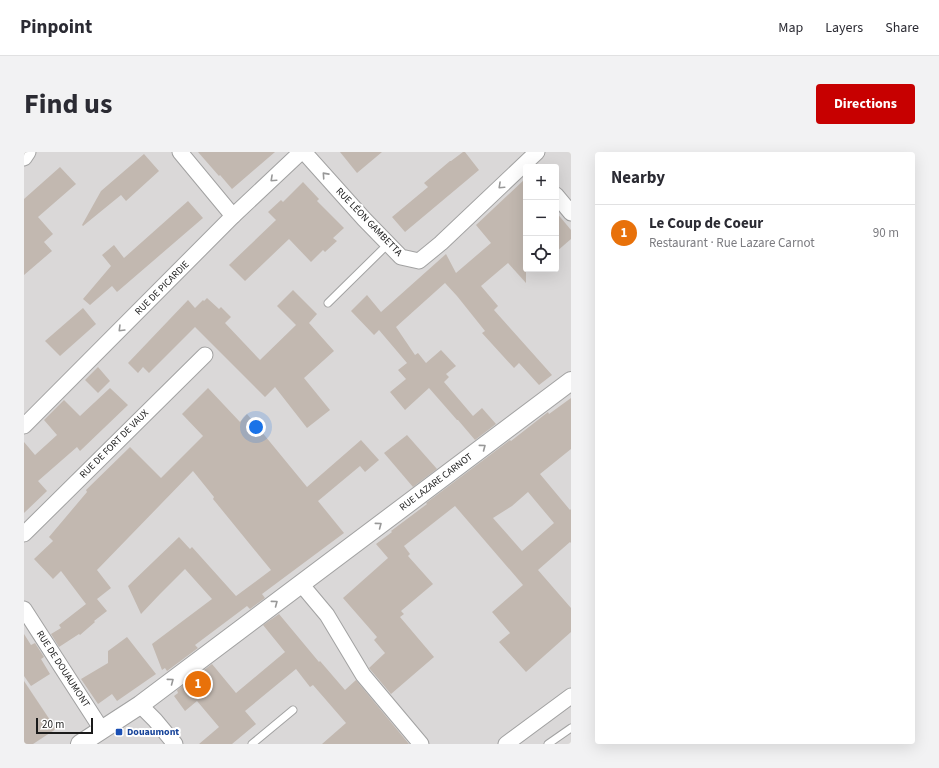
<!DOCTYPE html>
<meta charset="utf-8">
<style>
:root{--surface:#fff;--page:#f2f2f3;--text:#2b2b33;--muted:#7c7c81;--line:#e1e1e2;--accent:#c70000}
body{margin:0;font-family:"Source Sans 3",sans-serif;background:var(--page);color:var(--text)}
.controls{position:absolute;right:12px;top:12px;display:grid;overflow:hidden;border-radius:4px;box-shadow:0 4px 16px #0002}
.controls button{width:36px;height:36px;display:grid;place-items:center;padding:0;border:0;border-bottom:1px solid var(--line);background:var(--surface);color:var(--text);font:20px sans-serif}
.scale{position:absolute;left:12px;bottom:10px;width:57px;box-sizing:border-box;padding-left:4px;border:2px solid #1b1b1b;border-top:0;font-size:11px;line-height:14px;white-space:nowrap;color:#1b1b1b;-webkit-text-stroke:3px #fff;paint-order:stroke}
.you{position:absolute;left:232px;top:275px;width:14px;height:14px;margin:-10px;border:3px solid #fff;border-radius:50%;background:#1a73e8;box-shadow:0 0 0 6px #1a73e833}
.badge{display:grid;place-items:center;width:26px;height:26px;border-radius:50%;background:var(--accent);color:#fff;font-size:13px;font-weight:700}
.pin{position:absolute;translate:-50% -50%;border:2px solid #fff;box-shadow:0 1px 4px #0006}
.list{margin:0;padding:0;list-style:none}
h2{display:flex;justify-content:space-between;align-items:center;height:52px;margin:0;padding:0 16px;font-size:17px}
h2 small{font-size:13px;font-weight:400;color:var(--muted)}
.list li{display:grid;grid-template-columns:26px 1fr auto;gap:12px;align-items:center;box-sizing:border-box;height:56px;padding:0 16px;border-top:1px solid var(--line)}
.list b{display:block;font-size:15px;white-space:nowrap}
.list p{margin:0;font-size:13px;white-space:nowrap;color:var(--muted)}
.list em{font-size:13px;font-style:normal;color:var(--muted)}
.icon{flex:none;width:22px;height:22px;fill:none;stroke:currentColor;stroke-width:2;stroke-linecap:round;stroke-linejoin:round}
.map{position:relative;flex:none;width:547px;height:592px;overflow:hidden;border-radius:4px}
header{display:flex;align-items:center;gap:24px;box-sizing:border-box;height:56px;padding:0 20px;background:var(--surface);border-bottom:1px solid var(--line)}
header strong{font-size:19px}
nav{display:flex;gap:22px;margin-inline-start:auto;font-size:14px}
.intro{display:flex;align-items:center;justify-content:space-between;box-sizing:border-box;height:96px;padding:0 24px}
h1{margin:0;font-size:28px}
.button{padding:10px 18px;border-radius:4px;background:var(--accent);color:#fff;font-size:14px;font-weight:700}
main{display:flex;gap:24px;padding:0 24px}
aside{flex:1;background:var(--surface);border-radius:4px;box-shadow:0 4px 16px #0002}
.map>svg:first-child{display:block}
.residential{fill:#dad8d8;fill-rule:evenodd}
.building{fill:#c2b8b0;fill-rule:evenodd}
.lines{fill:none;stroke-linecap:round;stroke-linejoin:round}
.service-casing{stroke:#a2a2a2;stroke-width:9}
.minor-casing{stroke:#a2a2a2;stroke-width:17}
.tertiary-casing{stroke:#a2a2a2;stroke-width:20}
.service{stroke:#fff;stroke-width:7}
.minor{stroke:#fff;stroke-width:15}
.tertiary{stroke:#fff;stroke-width:18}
.oneway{stroke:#989898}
.transit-dot{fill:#1a4fb4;stroke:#fff;stroke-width:1.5}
.labels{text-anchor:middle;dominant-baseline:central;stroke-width:4;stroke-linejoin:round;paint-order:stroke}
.street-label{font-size:10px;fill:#1b1b1b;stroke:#fff}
.transit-label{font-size:10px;font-weight:bold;fill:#164399;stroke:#fff;text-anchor:start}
</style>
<header>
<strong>Pinpoint</strong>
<nav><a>Map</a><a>Layers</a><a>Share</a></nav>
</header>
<div class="intro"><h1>Find us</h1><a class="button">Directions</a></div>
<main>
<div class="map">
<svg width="547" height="592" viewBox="0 0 547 592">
<rect width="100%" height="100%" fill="#ede9e0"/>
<!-- residential -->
<path class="residential" d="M0,0H547V592H0ZM502,15H532V117H502Z"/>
<!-- building -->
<g class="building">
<polygon points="174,0 251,0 208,37 196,23 195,24"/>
<polygon points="316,0 358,0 333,21"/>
<polygon points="439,0 441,0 455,18 381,80 368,65 404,35 400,31 426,9 427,9"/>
<polygon points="120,2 135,19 102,49 97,43 59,74 58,73 77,39"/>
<polygon points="36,15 52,32 14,65 29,82 20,90 28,99 0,123 0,47"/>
<polygon points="502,26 502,131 484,111 457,134 474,154 470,158 528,223 515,233 495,211 490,216 458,181 461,179 433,144 421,131 372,175 391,203 394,201 402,211 417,198 432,214 422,222 425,225 420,230 449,264 458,256 472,272 451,288 434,268 433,268 405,236 381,258 366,240 382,227 374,218 383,211 355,178 350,183 327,159 343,143 357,160 422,102 432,121 467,91 452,73"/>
<polygon points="279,30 295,47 293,49 320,76 309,86 313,89 301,100 299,98 287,110 265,87 221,129 205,113 252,68 244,60 257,48 259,50"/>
<polygon points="164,49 179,66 93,140 88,134 66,153 59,147 87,114 78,103 90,93 100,106"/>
<polygon points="532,60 547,78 547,87 532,100"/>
<polygon points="269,138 293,162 285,171 310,199 280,226 306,258 283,276 251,235 241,245 171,175 125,221 119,215 114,221 104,211 164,148 171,156 179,148 180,149 183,146 195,157 197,155 207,165 201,171 236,208 272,173 253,154"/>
<polygon points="59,156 72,172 36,204 21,189"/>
<polygon points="74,215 86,229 74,241 61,228"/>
<polygon points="86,236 104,253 56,299 53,295 14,329 23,339 0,361 0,290 11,303 33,283 20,268 40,248 56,264"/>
<polygon points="184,236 216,270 223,262 283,335 337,288 355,308 341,320 336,314 294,349 320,381 238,442 241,446 226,457 223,454 171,493 174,496 143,519 141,516 138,518 128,492 188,447 161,417 136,442 117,462 104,434 155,385 166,397 168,395 212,444 247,418 189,347 190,345 169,319 73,418 87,436 73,447 83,459 70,469 71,470 56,483 55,482 35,495 27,482 37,476 35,473 62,452 37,419 29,427 10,407 29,389 25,385 63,340 62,338 106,295 137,326 179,284 158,262"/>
<path d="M547,246V297L516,322L546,358L547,357V391L546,390L514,418L547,456V480L502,520L475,490L486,481L468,460L499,433L431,354L380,394L386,402L384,404L409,432L377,459L380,462L376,465L410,505L367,542L345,516L361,501L350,488L353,485L319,446L364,406L352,392L368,380L367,379L403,352L402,351L486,288L487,289L524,260L525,262ZM504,340L530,371L498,399L469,366L488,354Z"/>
<polygon points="383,283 413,317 389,335 360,301"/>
<polygon points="255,462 295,510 296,509 321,538 332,528 385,592 298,592 322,571 289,533 286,535 272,517 221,559 232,572 208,592 175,592 195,575 173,549 161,559 150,544 154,541 153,538 188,512 212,541 261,500 239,473"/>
<polygon points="0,482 7,493 11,491 20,505 17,507 26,522 7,534 0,524"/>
<polygon points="103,485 132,522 93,549 88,542 74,552 57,527 84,511 84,499"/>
<polygon points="0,529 32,577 9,592 0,592"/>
</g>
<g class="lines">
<!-- service casing -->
<g class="service-casing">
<g id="service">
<polyline points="304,151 364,92"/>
<polyline points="228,592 269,558"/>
<polyline points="524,592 547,576"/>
</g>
</g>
<!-- minor casing -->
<g class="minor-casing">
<g id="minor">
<polyline points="156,0 209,64"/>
<polyline points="280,0 340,67 377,105 395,109 417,91 513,0"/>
<polyline points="0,6 4,0"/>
<polyline points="532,43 547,61"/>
<polyline points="0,274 209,64 277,0"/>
<polyline points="0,382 181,203"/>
<polyline points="277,432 303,463 339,523 397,592"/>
<polyline points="0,457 78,578"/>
<polyline points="116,553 131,568 151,592"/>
<polyline points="482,592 547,544"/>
</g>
</g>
<!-- tertiary casing -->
<g class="tertiary-casing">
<polyline id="tertiary" points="56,592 116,553 547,229"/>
</g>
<!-- service -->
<use href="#service" class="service"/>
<!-- minor -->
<use href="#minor" class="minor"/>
<!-- tertiary -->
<use href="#tertiary" class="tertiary"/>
</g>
<!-- one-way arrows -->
<defs><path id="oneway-chevron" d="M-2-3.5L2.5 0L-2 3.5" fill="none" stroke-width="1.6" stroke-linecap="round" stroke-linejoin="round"/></defs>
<g class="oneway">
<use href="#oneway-chevron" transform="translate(301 23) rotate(-132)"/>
<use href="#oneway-chevron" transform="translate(249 27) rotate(137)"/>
<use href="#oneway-chevron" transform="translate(477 34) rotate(137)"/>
<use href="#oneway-chevron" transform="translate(97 177) rotate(135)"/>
<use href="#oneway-chevron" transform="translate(459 295) rotate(-37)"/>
<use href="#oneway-chevron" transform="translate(355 373) rotate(-37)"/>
<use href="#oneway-chevron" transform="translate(251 451) rotate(-37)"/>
<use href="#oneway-chevron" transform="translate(147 529) rotate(-37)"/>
</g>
<!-- markers -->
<rect class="transit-dot" x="91" y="576" width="8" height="8" rx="2"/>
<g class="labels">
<!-- street labels -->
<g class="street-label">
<text transform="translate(345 70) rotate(46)">RUE LÉON GAMBETTA</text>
<text transform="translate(138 136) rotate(-45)">RUE DE PICARDIE</text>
<text transform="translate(90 292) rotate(-45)">RUE DE FORT DE VAUX</text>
<text transform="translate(412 330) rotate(-37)">RUE LAZARE CARNOT</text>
<text transform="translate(39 517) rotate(57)">RUE DE DOUAUMONT</text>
</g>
<!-- transit labels -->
<g class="transit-label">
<text x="103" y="580">Douaumont</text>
</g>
</g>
</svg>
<div class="controls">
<button>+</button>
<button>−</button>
<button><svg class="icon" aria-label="locate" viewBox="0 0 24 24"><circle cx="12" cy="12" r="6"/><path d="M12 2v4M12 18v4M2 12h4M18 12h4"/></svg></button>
</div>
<div class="scale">20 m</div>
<div class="you"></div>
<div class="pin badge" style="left:174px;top:532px;background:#e8710a">1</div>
</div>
<aside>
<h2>Nearby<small></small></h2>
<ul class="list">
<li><span class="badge" style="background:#e8710a">1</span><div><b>Le Coup de Coeur</b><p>Restaurant · Rue Lazare Carnot</p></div><em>90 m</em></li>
</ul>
</aside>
</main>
